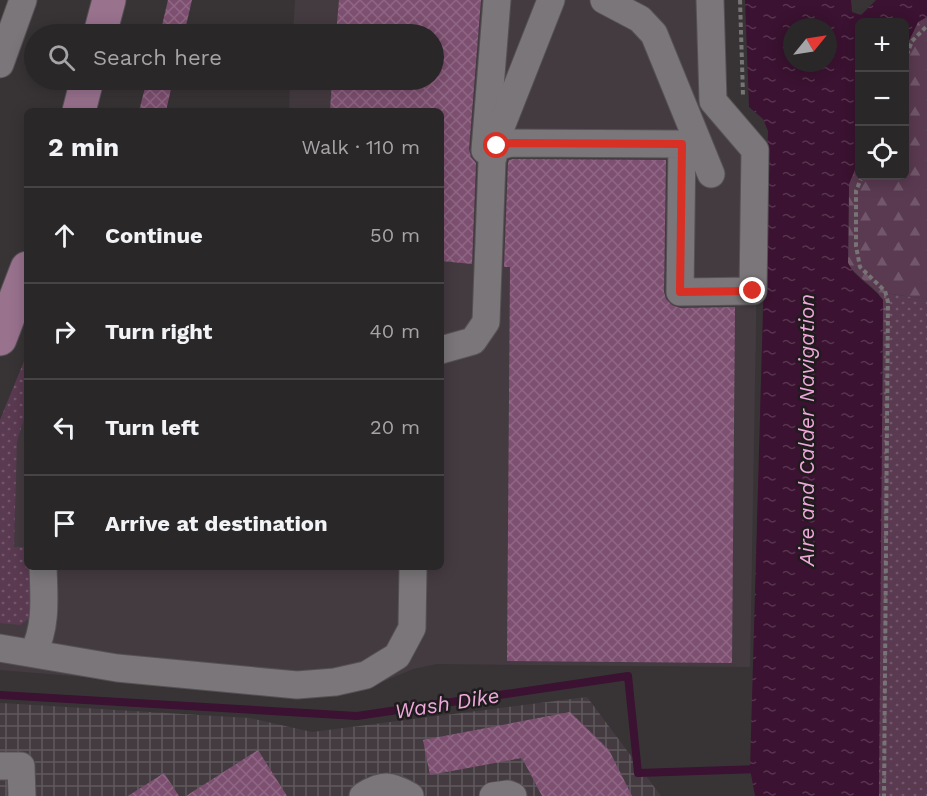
<!DOCTYPE html>
<meta charset="utf-8">
<style>
:root{--surface:#2a2728;--page:#363334;--text:#f1f3f6;--muted:#a5a5a8;--line:#464445}
body{margin:0;font-family:"Work Sans",sans-serif;background:var(--page);color:var(--text)}
.controls{position:absolute;right:18px;top:18px;display:grid;overflow:hidden;border-radius:9px;box-shadow:0 3px 15px #0003}
.controls button{width:54px;height:54px;display:grid;place-items:center;padding:0;border:0;border-bottom:2px solid var(--line);background:var(--surface);color:var(--text);font:30px sans-serif}
.compass{position:absolute;left:783px;top:18px;width:54px;height:54px;border-radius:50%;background:var(--surface);box-shadow:0 3px 15px #0003;rotate:60deg}
.stop{position:absolute;width:18px;height:18px;margin:-14px;border:4px solid #d93025;border-radius:50%;background:#fff}
.stop.end{background:#d93025;border-color:#fff;box-shadow:0 2px 6px #0008}
.list{margin:0;padding:0;list-style:none}
h2{display:flex;justify-content:space-between;align-items:center;height:78px;margin:0;padding:0 24px;font-size:26px}
h2 small{font-size:20px;font-weight:400;color:var(--muted)}
.list li{display:grid;grid-template-columns:39px 1fr auto;gap:18px;align-items:center;box-sizing:border-box;height:96px;padding:0 24px;border-top:2px solid var(--line)}
.list b{display:block;font-size:22px;white-space:nowrap}
.list em{font-size:20px;font-style:normal;color:var(--muted)}
.icon{flex:none;width:33px;height:33px;fill:none;stroke:currentColor;stroke-width:2;stroke-linecap:round;stroke-linejoin:round}
.map{position:relative;flex:none;width:927px;height:796px;overflow:hidden}
.search{position:absolute;background:var(--surface);box-shadow:0 3px 15px #0003;left:24px;top:24px;width:420px;height:66px;display:flex;align-items:center;gap:15px;box-sizing:border-box;padding:0 21px;border-radius:33px;color:var(--muted);font-size:22px}
.panel{position:absolute;background:var(--surface);box-shadow:0 3px 15px #0003;left:24px;top:108px;width:420px;height:462px;border-radius:9px}
.map>svg:first-child{display:block}
.built{fill:#443b41}
.industrial{fill:url(#industrial-grid)}
.grass{fill:url(#grass-dots)}
.forest{fill:url(#forest-firs)}
.water{fill:url(#water-ripples);fill-rule:evenodd}
.lines{fill:none;stroke-linecap:round;stroke-linejoin:round}
.stream{stroke:#3b1231;stroke-width:8}
.building{fill:url(#building-cross-hatch)}
.minor-casing{stroke:#555154;stroke-width:29}
.major-casing{stroke:#555154;stroke-width:35}
.path{stroke:#777475;stroke-width:4;stroke-dasharray:4.5 3;stroke-linecap:butt}
.minor{stroke:#7a7679;stroke-width:27}
.major{stroke:#99728e;stroke-width:33}
.route{stroke:#d93025;stroke-width:8}
.labels{text-anchor:middle;dominant-baseline:central;stroke-width:5;stroke-linejoin:round;paint-order:stroke}
.water-label{font-size:21px;font-style:italic;fill:#f0a8db;stroke:#1e1c1d}
</style>
<div class="map">
<svg width="927" height="796" viewBox="0 0 927 796">
<defs>
<pattern id="industrial-grid" width="8" height="8" patternUnits="userSpaceOnUse" patternTransform="scale(1.5)"><rect width="8" height="8" fill="#443b41"/><path d="M0 4h8M4 0v8" fill="none" stroke="#5f585d"/></pattern>
<pattern id="grass-dots" width="8" height="8" patternUnits="userSpaceOnUse" patternTransform="scale(1.5)"><rect width="8" height="8" fill="#5a3a51"/><path d="M2 2h.1M6 6h.1" fill="none" stroke="#72576a" stroke-width="1.8" stroke-linecap="round"/></pattern>
<pattern id="forest-firs" width="22" height="20" patternUnits="userSpaceOnUse" patternTransform="scale(1.5)"><rect width="22" height="20" fill="#5a3a51"/><path d="M5 1l3.5 6h-7zM16 11l3.5 6h-7z" fill="#72576a"/></pattern>
<pattern id="water-ripples" width="26" height="14" patternUnits="userSpaceOnUse" patternTransform="scale(1.5)"><rect width="26" height="14" fill="#3b1231"/><path d="M2 4q2-2 4 0t4 0M15 11q2-2 4 0t4 0" fill="none" stroke="#58354f"/></pattern>
<pattern id="building-cross-hatch" width="8" height="8" patternUnits="userSpaceOnUse" patternTransform="scale(1.5)"><rect width="8" height="8" fill="#7d4f70"/><path d="M0 0l8 8M0 8l8-8" fill="none" stroke="#906885"/></pattern>
</defs>
<rect width="100%" height="100%" fill="#383436"/>
<!-- built -->
<polygon class="built" points="295,0 713,0 717,101 759,151 750,667 437,664 413,669 363,690 294,694 0,670 0,420 27,354 27,567 441,567 441,111 289,111 290,80 434,80 434,34 293,34"/>
<!-- industrial -->
<polygon class="industrial" points="587,697 661,796 0,796 0,703 249,718 312,732"/>
<!-- grass -->
<g class="grass">
<polygon points="877,292 927,299 927,796 877,796 883,355 883,300"/>
<polygon points="27,354 27,409 17,441 14,547 27,547 27,567 41,567 30,618 20,625 0,623 0,420"/>
</g>
<!-- forest -->
<polygon class="forest" points="927,17 927,299 877,292 851,269 848,263 849,184 859,160 860,176 904,176 905,49 918,22"/>
<!-- water -->
<path class="water" d="M745,0H851L852,12L861,15L876,0H927V17L918,22L905,49L904,22H860L859,160L849,184L848,263C855,278 873,286 883,300L879,796H755L750,769L768,131L763,119L749,107ZM792,27H828V63H792Z"/>
<g class="lines">
<!-- stream -->
<polyline class="stream" points="0,695 357,716 628,676 638,773 760,769"/>
</g>
<!-- building -->
<g class="building">
<polygon points="168,0 192,0 184,34 160,34"/>
<polygon points="339,0 481,0 469,149 471,157 476,163 472,264 441,261 441,111 330,111 332,80 434,80 434,34 336,34"/>
<polygon points="147,80 173,80 166,111 139,111"/>
<polygon points="513,159 666,160 664,292 666,299 672,305 680,308 735,307 732,663 507,661 510,267 504,267 508,163 509,160"/>
<polygon points="570,712 609,750 632,796 542,796 522,758 430,775 423,740"/>
<polygon points="258,750 287,796 186,796"/>
<polygon points="164,773 179,796 128,796"/>
</g>
<g class="lines">
<!-- minor casing -->
<g class="minor-casing">
<g id="minor">
<polyline points="497,0 485,150 511,143 682,144 680,292 753,291 755,150 713,101 710,0"/>
<polyline points="604,0 640,19 654,34 711,174"/>
<polyline points="0,64 23,0"/>
<polyline points="441,350 473,341 486,322 492,161 501,127 551,0"/>
<polyline points="0,648 117,668 297,685 335,682 366,675 397,656 412,628 413,567"/>
<path d="M33,653C47,627 44,597 43,567"/>
<polyline points="0,766 21,766 22,796"/>
<path d="M363,796C383,783 390,785 410,796"/>
<polyline points="493,796 508,794 513,796"/>
</g>
</g>
<!-- major casing -->
<g class="major-casing">
<g id="major">
<polyline points="100,34 109,0"/>
<polyline points="79,111 87,80"/>
<polyline points="0,339 27,268"/>
</g>
</g>
<!-- path -->
<g class="path">
<polyline points="740,0 743,95"/>
<polyline points="904,62 912,41 927,26"/>
<polyline points="862,176 856,191 856,246 860,267 885,291 888,302 884,796"/>
</g>
<!-- minor -->
<use href="#minor" class="minor"/>
<!-- major -->
<use href="#major" class="major"/>
</g>
<g class="lines">
<!-- route -->
<polyline class="route" points="497,146 511,143 682,144 680,292 753,291"/>
</g>
<g class="labels">
<!-- water labels -->
<g class="water-label">
<text transform="translate(806 430) rotate(-90)">Aire and Calder Navigation</text>
<text transform="translate(447 703) rotate(-9)">Wash Dike</text>
</g>
</g>
</svg>
<div class="controls">
<button>+</button>
<button>−</button>
<button><svg class="icon" aria-label="locate" viewBox="0 0 24 24"><circle cx="12" cy="12" r="6"/><path d="M12 2v4M12 18v4M2 12h4M18 12h4"/></svg></button>
</div>
<svg class="compass" viewBox="-18 -18 36 36"><path d="M0-13l5 13h-10z" fill="#e53935"/><path d="M0 13l5-13h-10z" fill="#a5a5a8"/></svg>
<div class="stop" style="left:497px;top:146px"></div>
<div class="stop end" style="left:753px;top:291px"></div>
<div class="search"><svg class="icon" aria-label="search" viewBox="0 0 24 24"><circle cx="10" cy="10" r="6"/><path d="M15 15l6 6"/></svg>Search here</div>
<section class="panel">
<h2>2 min<small>Walk · 110 m</small></h2>
<ul class="list">
<li><svg class="icon" aria-label="ahead" viewBox="0 0 24 24"><path d="M12 20V5M6 11l6-6 6 6"/></svg><div><b>Continue</b></div><em>50 m</em></li>
<li><svg class="icon" aria-label="right" viewBox="0 0 24 24"><path d="M7 20v-9h11M14 6l5 5-5 5"/></svg><div><b>Turn right</b></div><em>40 m</em></li>
<li><svg class="icon" aria-label="left" viewBox="0 0 24 24"><path d="M17 20v-9H6M10 6l-5 5 5 5"/></svg><div><b>Turn left</b></div><em>20 m</em></li>
<li><svg class="icon" aria-label="arrive" viewBox="0 0 24 24"><path d="M6 21V4h12l-3 4 3 4H6"/></svg><div><b>Arrive at destination</b></div></li>
</ul>
</section>
</div>
